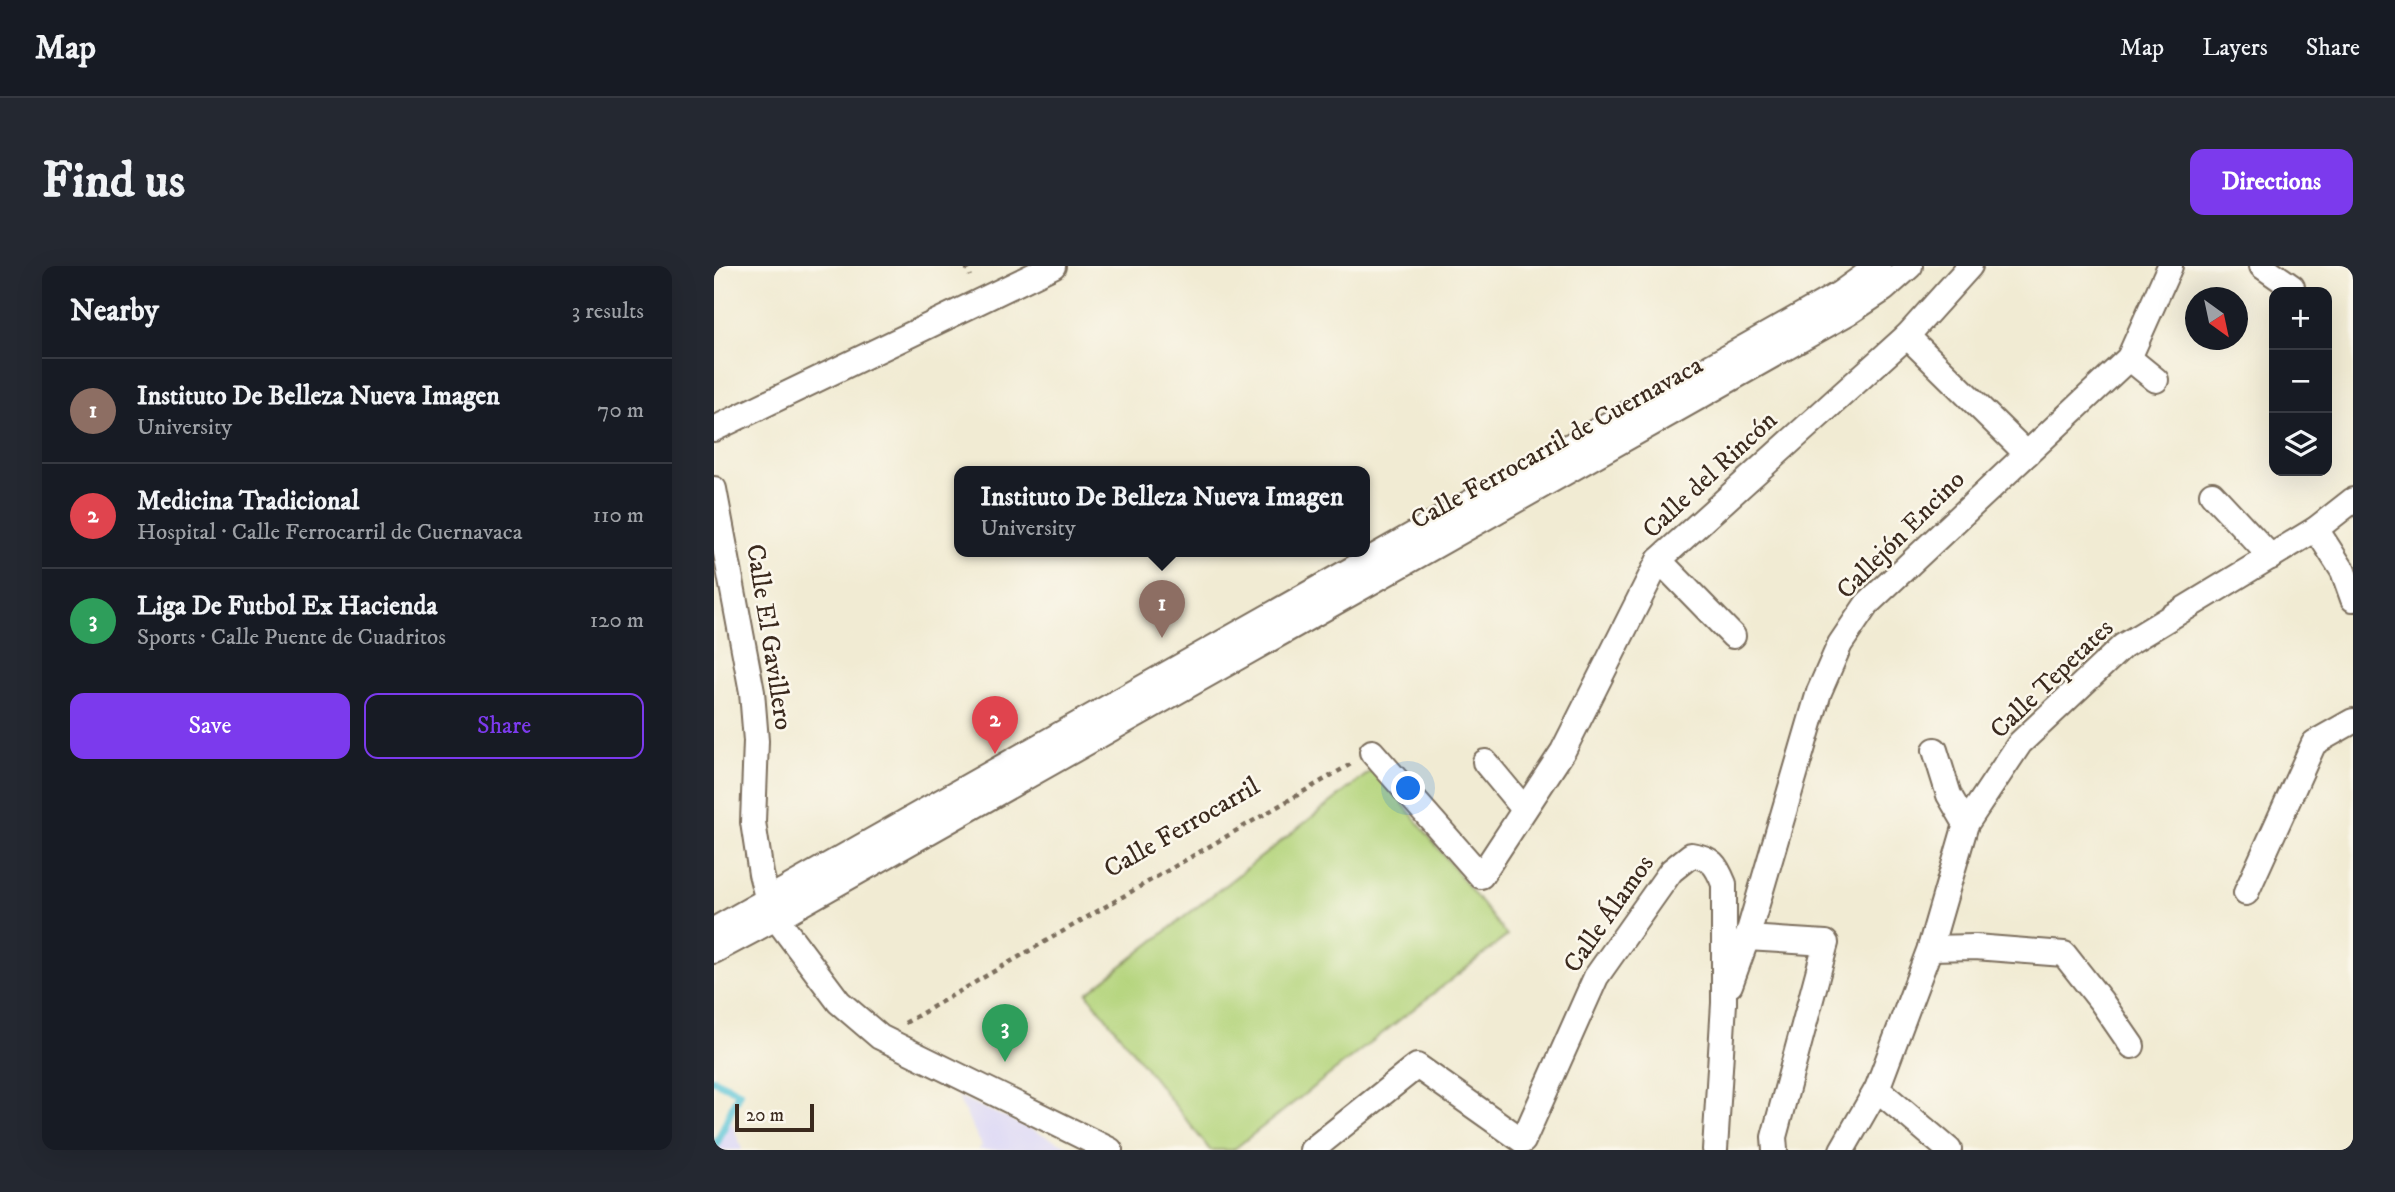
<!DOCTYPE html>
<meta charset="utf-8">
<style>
:root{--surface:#171b24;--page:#242831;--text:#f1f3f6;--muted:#9ea1a6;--line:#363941;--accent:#7c3aed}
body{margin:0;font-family:"IM FELL DW Pica",serif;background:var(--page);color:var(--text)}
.controls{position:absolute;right:21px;top:21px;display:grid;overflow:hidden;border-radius:14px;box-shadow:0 7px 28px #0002}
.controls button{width:63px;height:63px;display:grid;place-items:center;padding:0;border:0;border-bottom:2px solid var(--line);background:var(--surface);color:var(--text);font:35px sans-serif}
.compass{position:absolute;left:1471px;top:21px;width:63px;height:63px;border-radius:50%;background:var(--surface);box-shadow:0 7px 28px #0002;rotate:147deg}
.scale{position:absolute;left:21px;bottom:18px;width:79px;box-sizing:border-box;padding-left:7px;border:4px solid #3b2a1e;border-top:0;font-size:19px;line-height:24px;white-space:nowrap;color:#3b2a1e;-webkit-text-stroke:5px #fbf7ec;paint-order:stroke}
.you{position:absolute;left:695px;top:523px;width:24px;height:24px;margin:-18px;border:5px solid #fff;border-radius:50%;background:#1a73e8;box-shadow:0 0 0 10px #1a73e833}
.badge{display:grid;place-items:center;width:46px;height:46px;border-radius:50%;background:var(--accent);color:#fff;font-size:23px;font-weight:700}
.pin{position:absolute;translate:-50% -58px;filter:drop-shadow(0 2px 4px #0008)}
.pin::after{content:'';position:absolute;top:37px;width:24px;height:21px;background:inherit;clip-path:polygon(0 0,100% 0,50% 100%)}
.popup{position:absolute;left:240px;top:200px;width:416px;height:91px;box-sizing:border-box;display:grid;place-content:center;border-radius:14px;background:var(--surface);filter:drop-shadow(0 2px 5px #0005);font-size:23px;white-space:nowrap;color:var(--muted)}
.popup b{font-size:26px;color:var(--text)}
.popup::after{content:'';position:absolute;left:50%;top:100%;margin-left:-14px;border:14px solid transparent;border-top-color:var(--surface)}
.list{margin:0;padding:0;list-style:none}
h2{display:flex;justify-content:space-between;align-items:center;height:91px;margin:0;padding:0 28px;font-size:30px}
h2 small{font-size:23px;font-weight:400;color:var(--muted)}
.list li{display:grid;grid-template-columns:46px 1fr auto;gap:21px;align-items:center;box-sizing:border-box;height:105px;padding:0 28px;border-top:2px solid var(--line)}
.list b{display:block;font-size:26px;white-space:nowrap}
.list p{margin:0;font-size:23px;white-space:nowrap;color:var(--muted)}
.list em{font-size:23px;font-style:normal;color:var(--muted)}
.actions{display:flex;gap:14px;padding:21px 28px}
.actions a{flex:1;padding:16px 0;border:2px solid var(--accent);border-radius:14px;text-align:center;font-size:24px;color:var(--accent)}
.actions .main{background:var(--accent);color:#fff}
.icon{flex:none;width:38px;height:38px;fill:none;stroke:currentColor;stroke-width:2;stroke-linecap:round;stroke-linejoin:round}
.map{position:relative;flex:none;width:1639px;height:884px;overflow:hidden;border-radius:14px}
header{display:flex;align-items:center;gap:42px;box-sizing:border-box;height:98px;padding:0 35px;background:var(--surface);border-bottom:2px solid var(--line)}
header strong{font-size:33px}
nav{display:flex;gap:38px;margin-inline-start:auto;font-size:24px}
.intro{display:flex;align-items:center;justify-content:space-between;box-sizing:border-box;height:168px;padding:0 42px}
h1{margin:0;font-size:49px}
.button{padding:18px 32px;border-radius:14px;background:var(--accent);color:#fff;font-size:24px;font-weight:700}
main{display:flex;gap:42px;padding:0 42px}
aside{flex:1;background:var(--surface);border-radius:14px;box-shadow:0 7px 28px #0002}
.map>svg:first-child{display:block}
.built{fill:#dad6f7}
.green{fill:#b4d47c;stroke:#787f4d;stroke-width:2}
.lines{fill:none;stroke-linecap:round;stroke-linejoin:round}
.stream{stroke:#5bc5d7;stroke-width:8}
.minor-casing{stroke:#7b6e5d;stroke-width:28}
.path{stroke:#7b6e5d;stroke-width:4.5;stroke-dasharray:5 5;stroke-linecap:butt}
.minor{stroke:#fff;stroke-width:24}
.labels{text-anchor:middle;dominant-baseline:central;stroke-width:5;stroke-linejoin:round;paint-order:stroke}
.street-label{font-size:26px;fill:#3b2a1e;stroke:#fbf7ec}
</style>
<header>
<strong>Map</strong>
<nav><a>Map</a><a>Layers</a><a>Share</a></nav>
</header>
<div class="intro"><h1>Find us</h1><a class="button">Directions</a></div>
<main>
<aside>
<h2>Nearby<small>3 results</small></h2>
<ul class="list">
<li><span class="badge" style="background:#8d6e63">1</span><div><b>Instituto De Belleza Nueva Imagen</b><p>University</p></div><em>70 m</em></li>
<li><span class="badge" style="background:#e0444e">2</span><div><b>Medicina Tradicional</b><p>Hospital · Calle Ferrocarril de Cuernavaca</p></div><em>110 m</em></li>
<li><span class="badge" style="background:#2e9e5b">3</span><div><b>Liga De Futbol Ex Hacienda</b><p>Sports · Calle Puente de Cuadritos</p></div><em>120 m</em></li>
</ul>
<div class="actions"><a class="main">Save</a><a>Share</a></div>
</aside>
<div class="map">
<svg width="1639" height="884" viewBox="0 0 1639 884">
<rect width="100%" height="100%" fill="#fbf7ec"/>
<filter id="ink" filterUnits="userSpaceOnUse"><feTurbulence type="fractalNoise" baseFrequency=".0143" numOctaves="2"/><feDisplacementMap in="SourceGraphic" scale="14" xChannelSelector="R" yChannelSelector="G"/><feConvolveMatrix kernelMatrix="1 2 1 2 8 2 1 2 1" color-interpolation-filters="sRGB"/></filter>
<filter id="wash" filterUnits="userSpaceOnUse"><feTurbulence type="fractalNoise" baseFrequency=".00686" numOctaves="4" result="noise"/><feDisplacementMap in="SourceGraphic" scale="28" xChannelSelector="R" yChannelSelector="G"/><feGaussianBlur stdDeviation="1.57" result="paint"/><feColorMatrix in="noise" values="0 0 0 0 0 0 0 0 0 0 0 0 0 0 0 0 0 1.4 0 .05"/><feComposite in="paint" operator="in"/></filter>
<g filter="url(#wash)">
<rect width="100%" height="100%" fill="#f1ebd3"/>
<!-- built -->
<g class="built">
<polygon points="243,830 363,884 264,884 268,880"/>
<polygon points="15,849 28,884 2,884"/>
</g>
<!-- green -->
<polygon class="green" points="661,502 793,670 519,884 496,884 373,727"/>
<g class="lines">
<!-- stream -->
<polyline class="stream" points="0,814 25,826 0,884"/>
</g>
</g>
<g filter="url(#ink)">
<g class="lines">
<!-- minor casing -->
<g class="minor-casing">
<g id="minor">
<polyline points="1548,0 1578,21"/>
<polyline points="1193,70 1313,188"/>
<polyline points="1415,92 1442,114"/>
<polyline points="0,163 339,0"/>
<polyline points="0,223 38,426 42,475 39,556 47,608 54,635 62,652 125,736 166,771 396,884"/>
<polyline points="1498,228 1557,291"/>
<polyline points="1602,263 1629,305 1639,333"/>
<polyline points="945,294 1019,370"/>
<polyline points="1221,484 1235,529 1252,558"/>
<polyline points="658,486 767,610 849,485 945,294 1193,70 1256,0"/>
<polyline points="771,496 810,543"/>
<polyline points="1532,627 1600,477 1639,455"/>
<polyline points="0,664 1125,28 1164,0"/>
<polyline points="1033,672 1112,677 1060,871 1061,884"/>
<polyline points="1216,682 1261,681 1350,688 1387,735 1418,780"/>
<polyline points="0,685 62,652 1137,45 1170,23 1196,0"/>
<polyline points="1016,719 1033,672 1105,426 1126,378 1153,338 1415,92 1456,0"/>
<polyline points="1163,823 1235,884"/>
<path d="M598,884L703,800L809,875L882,711L957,605L977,589C998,592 1002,598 1010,618V737L1001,884"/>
<polyline points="1128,884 1163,823 1216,682 1252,558 1306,477 1409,380 1602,263 1639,234"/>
</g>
</g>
<!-- path -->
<g class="path">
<polyline points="252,0 256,10"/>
<polyline points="191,757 637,498"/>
</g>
<!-- minor -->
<use href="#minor" class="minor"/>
</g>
</g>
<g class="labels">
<!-- street labels -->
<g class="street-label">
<text transform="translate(843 177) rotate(-29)">Calle Ferrocarril de Cuernavaca</text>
<text transform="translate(996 209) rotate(-43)">Calle del Rincón</text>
<text transform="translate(1187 269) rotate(-45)">Callejón Encino</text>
<text transform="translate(55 371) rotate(81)">Calle El Gavillero</text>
<text transform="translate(1338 413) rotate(-44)">Calle Tepetates</text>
<text transform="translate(468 562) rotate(-30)">Calle Ferrocarril</text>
<text transform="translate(895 648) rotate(-55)">Calle Álamos</text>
</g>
</g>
</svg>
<div class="controls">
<button>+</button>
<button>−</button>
<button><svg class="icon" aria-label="layers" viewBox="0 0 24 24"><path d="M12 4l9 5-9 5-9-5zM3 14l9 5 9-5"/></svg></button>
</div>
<svg class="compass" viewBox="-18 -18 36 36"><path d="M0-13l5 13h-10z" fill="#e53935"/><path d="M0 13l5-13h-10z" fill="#9ea1a6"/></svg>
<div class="scale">20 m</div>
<div class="you"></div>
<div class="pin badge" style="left:448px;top:372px;background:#8d6e63">1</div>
<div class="popup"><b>Instituto De Belleza Nueva Imagen</b>University</div>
<div class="pin badge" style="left:281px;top:488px;background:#e0444e">2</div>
<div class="pin badge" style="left:291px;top:796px;background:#2e9e5b">3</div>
</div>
</main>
